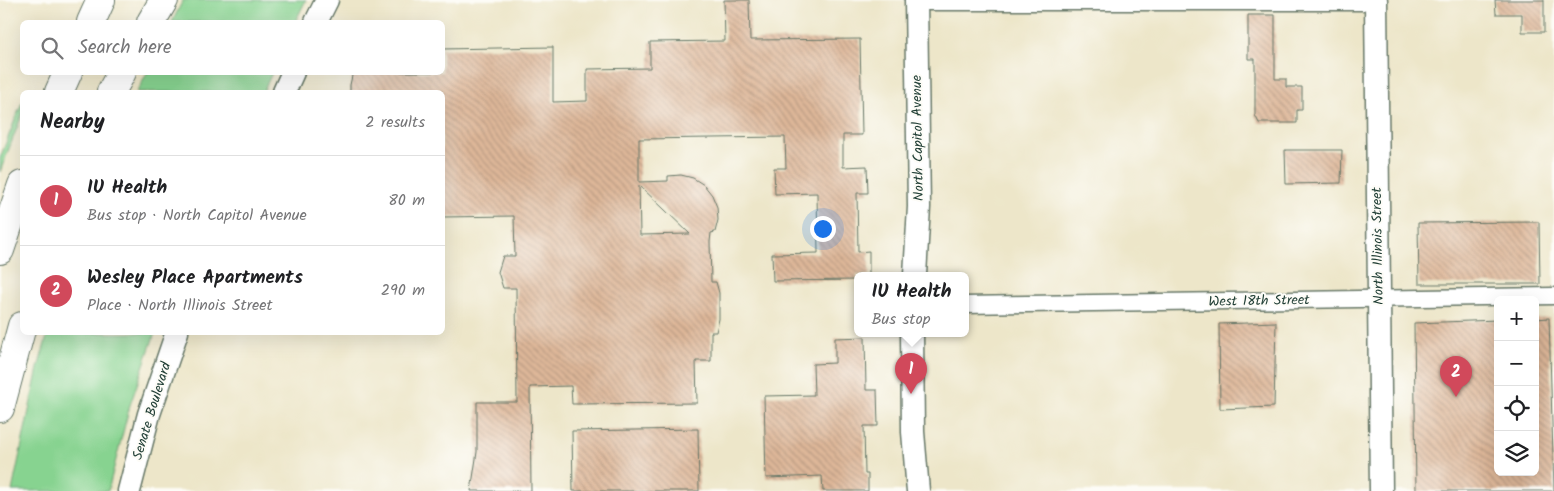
<!DOCTYPE html>
<meta charset="utf-8">
<style>
:root{--surface:#fff;--page:#f2f2f2;--text:#202124;--muted:#757577;--line:#e0e0e0;--accent:#d1495b}
body{margin:0;font-family:Kalam,sans-serif;background:var(--page);color:var(--text)}
.controls{position:absolute;right:15px;bottom:15px;display:grid;overflow:hidden;border-radius:8px;box-shadow:0 5px 20px #0002}
.controls button{width:45px;height:45px;display:grid;place-items:center;padding:0;border:0;border-bottom:1px solid var(--line);background:var(--surface);color:var(--text);font:25px sans-serif}
.you{position:absolute;left:822px;top:228px;width:18px;height:18px;margin:-12px;border:4px solid #fff;border-radius:50%;background:#1a73e8;box-shadow:0 0 0 8px #1a73e833}
.badge{display:grid;place-items:center;width:32px;height:32px;border-radius:50%;background:var(--accent);color:#fff;font-size:16px;font-weight:700}
.pin{position:absolute;translate:-50% -41px;filter:drop-shadow(0 1px 2px #0008)}
.pin::after{content:'';position:absolute;top:26px;width:18px;height:15px;background:inherit;clip-path:polygon(0 0,100% 0,50% 100%)}
.popup{position:absolute;left:854px;top:272px;width:115px;height:65px;box-sizing:border-box;display:grid;place-content:center;border-radius:8px;background:var(--surface);filter:drop-shadow(0 1px 4px #0005);font-size:16px;white-space:nowrap;color:var(--muted)}
.popup b{font-size:19px;color:var(--text)}
.popup::after{content:'';position:absolute;left:50%;top:100%;margin-left:-10px;border:10px solid transparent;border-top-color:var(--surface)}
.list{margin:0;padding:0;list-style:none}
h2{display:flex;justify-content:space-between;align-items:center;height:65px;margin:0;padding:0 20px;font-size:21px}
h2 small{font-size:16px;font-weight:400;color:var(--muted)}
.list li{display:grid;grid-template-columns:32px 1fr auto;gap:15px;align-items:center;box-sizing:border-box;height:90px;padding:0 20px;border-top:1px solid var(--line)}
.list b{display:block;font-size:19px;white-space:nowrap}
.list p{margin:0;font-size:16px;white-space:nowrap;color:var(--muted)}
.list em{font-size:16px;font-style:normal;color:var(--muted)}
.icon{flex:none;width:28px;height:28px;fill:none;stroke:currentColor;stroke-width:2;stroke-linecap:round;stroke-linejoin:round}
.map{position:relative;flex:none;width:1554px;height:491px;overflow:hidden}
.search{position:absolute;background:var(--surface);box-shadow:0 5px 20px #0002;left:20px;top:20px;width:425px;height:55px;display:flex;align-items:center;gap:12px;box-sizing:border-box;padding:0 18px;border-radius:8px;color:var(--muted);font-size:19px}
.panel{position:absolute;background:var(--surface);box-shadow:0 5px 20px #0002;left:20px;top:90px;width:425px;height:245px;border-radius:8px}
.map>svg:first-child{display:block}
.green{fill:#87d390;stroke:#538862}
.building{fill:url(#building-back-hatch);fill-rule:evenodd}
.lines{fill:none;stroke-linecap:round;stroke-linejoin:round}
.street-casing{stroke:#677868;stroke-width:19}
.secondary-casing{stroke:#677868;stroke-width:25}
.highway-casing{stroke:#677868;stroke-width:30}
.street{stroke:#fff;stroke-width:16}
.secondary{stroke:#fff;stroke-width:22}
.highway{stroke:#fff;stroke-width:28}
.labels{text-anchor:middle;dominant-baseline:central;stroke-width:4;stroke-linejoin:round;paint-order:stroke}
.street-label{font-size:14px;fill:#1f3d34;stroke:#fdfcf7}
</style>
<div class="map">
<svg width="1554" height="491" viewBox="0 0 1554 491">
<defs>
<pattern id="building-back-hatch" width="6" height="6" patternUnits="userSpaceOnUse" patternTransform="scale(1.25)"><rect width="6" height="6" fill="#deb799"/><path d="M-1 5l2 2M0 0l6 6M5-1l2 2" fill="none" stroke="#b3967e"/></pattern>
</defs>
<rect width="100%" height="100%" fill="#fdfcf7"/>
<filter id="ink" filterUnits="userSpaceOnUse"><feTurbulence type="fractalNoise" baseFrequency=".02" numOctaves="2"/><feDisplacementMap in="SourceGraphic" scale="10" xChannelSelector="R" yChannelSelector="G"/><feConvolveMatrix kernelMatrix="1 2 1 2 8 2 1 2 1" color-interpolation-filters="sRGB"/></filter>
<filter id="wash" filterUnits="userSpaceOnUse"><feTurbulence type="fractalNoise" baseFrequency=".0096" numOctaves="4" result="noise"/><feDisplacementMap in="SourceGraphic" scale="20" xChannelSelector="R" yChannelSelector="G"/><feGaussianBlur stdDeviation="1.12" result="paint"/><feColorMatrix in="noise" values="0 0 0 0 0 0 0 0 0 0 0 0 0 0 0 0 0 1.4 0 .05"/><feComposite in="paint" operator="in"/></filter>
<g filter="url(#wash)">
<rect width="100%" height="100%" fill="#ede6c9"/>
<!-- green -->
<g class="green">
<polygon points="183,0 306,0 295,22 172,22"/>
<polygon points="147,73 147,72 272,73 263,92 137,92"/>
<polygon points="22,102 22,115 0,172 0,158"/>
<polygon points="48,333 155,333 130,405 108,491 12,491 38,368"/>
</g>
<g id="blocks">
<!-- building -->
<g class="building">
<path d="M724,0H749L750,40L860,39L862,135H843V167L867,166L868,193H857L858,252L869,251V275H857V280L773,281L772,254L818,253L817,193L775,194L774,168H786L785,137L639,139V182L668,181V176L681,175L693,178L704,185L712,195L717,207L718,220L715,232L711,233L710,242L711,282H716L719,293V319L716,332H711V361H696L697,403L572,404L571,386L530,387L531,491H471L477,452V402H517L516,288H503L498,272L503,256H515L514,216L442,217V92H350V85L352,76L355,72H442V49L553,47V102L587,101V69L650,68V42L725,41ZM639,185L690,234L640,235Z"/>
<polygon points="1495,0 1544,0 1544,32 1522,32 1522,14 1496,14"/>
<polygon points="1248,15 1275,15 1275,79 1286,79 1286,87 1302,87 1302,110 1297,110 1297,123 1259,123 1255,115 1255,59 1248,59"/>
<polygon points="1285,150 1342,150 1341,183 1286,184"/>
<polygon points="1539,222 1540,284 1419,284 1418,223"/>
<polygon points="1549,318 1554,491 1416,491 1414,323 1498,320 1498,472 1535,472 1535,319"/>
<polygon points="1276,322 1274,407 1220,409 1219,324"/>
<polygon points="865,337 866,390 877,390 878,426 864,426 865,474 868,474 868,491 823,491 822,476 766,478 764,396 814,395 813,364 835,363 835,338"/>
<polygon points="698,429 699,491 573,491 572,431"/>
</g>
</g>
</g>
<g filter="url(#ink)">
<use href="#blocks" fill-opacity="0" stroke="#677868" stroke-width="1"/>
<g class="lines">
<!-- street casing -->
<g class="street-casing">
<g id="street">
<polyline points="916,2 1362,2 1367,0"/>
<polyline points="965,305 1554,296"/>
</g>
</g>
<!-- secondary casing -->
<g class="secondary-casing">
<g id="secondary">
<polyline points="1376,0 1381,491"/>
<polyline points="316,22 327,0"/>
<polyline points="284,92 293,72"/>
<polyline points="915,275 919,207 916,0"/>
<polyline points="912,333 913,432 918,491"/>
<polyline points="129,491 149,414 177,332"/>
</g>
</g>
<!-- highway casing -->
<g class="highway-casing">
<g id="highway">
<polyline points="91,22 101,0"/>
<polyline points="151,22 164,0"/>
<polyline points="59,92 68,72"/>
<polyline points="111,92 122,72"/>
<polyline points="0,250 22,185"/>
<polyline points="0,408 22,326"/>
</g>
</g>
<!-- street -->
<use href="#street" class="street"/>
<!-- secondary -->
<use href="#secondary" class="secondary"/>
<!-- highway -->
<use href="#highway" class="highway"/>
</g>
</g>
<g class="labels">
<!-- street labels -->
<g class="street-label">
<text transform="translate(918 138) rotate(-91)">North Capitol Avenue</text>
<text transform="translate(1378 246) rotate(-91)">North Illinois Street</text>
<text transform="translate(1259 301) rotate(-1)">West 18th Street</text>
<text transform="translate(152 411) rotate(-73)">Senate Boulevard</text>
</g>
</g>
</svg>
<div class="controls">
<button>+</button>
<button>−</button>
<button><svg class="icon" aria-label="locate" viewBox="0 0 24 24"><circle cx="12" cy="12" r="6"/><path d="M12 2v4M12 18v4M2 12h4M18 12h4"/></svg></button>
<button><svg class="icon" aria-label="layers" viewBox="0 0 24 24"><path d="M12 4l9 5-9 5-9-5zM3 14l9 5 9-5"/></svg></button>
</div>
<div class="you"></div>
<div class="pin badge" style="left:911px;top:394px">1</div>
<div class="popup"><b>IU Health</b>Bus stop</div>
<div class="pin badge" style="left:1456px;top:397px">2</div>
<div class="search"><svg class="icon" aria-label="search" viewBox="0 0 24 24"><circle cx="10" cy="10" r="6"/><path d="M15 15l6 6"/></svg>Search here</div>
<section class="panel">
<h2>Nearby<small>2 results</small></h2>
<ul class="list">
<li><span class="badge">1</span><div><b>IU Health</b><p>Bus stop · North Capitol Avenue</p></div><em>80 m</em></li>
<li><span class="badge">2</span><div><b>Wesley Place Apartments</b><p>Place · North Illinois Street</p></div><em>290 m</em></li>
</ul>
</section>
</div>
